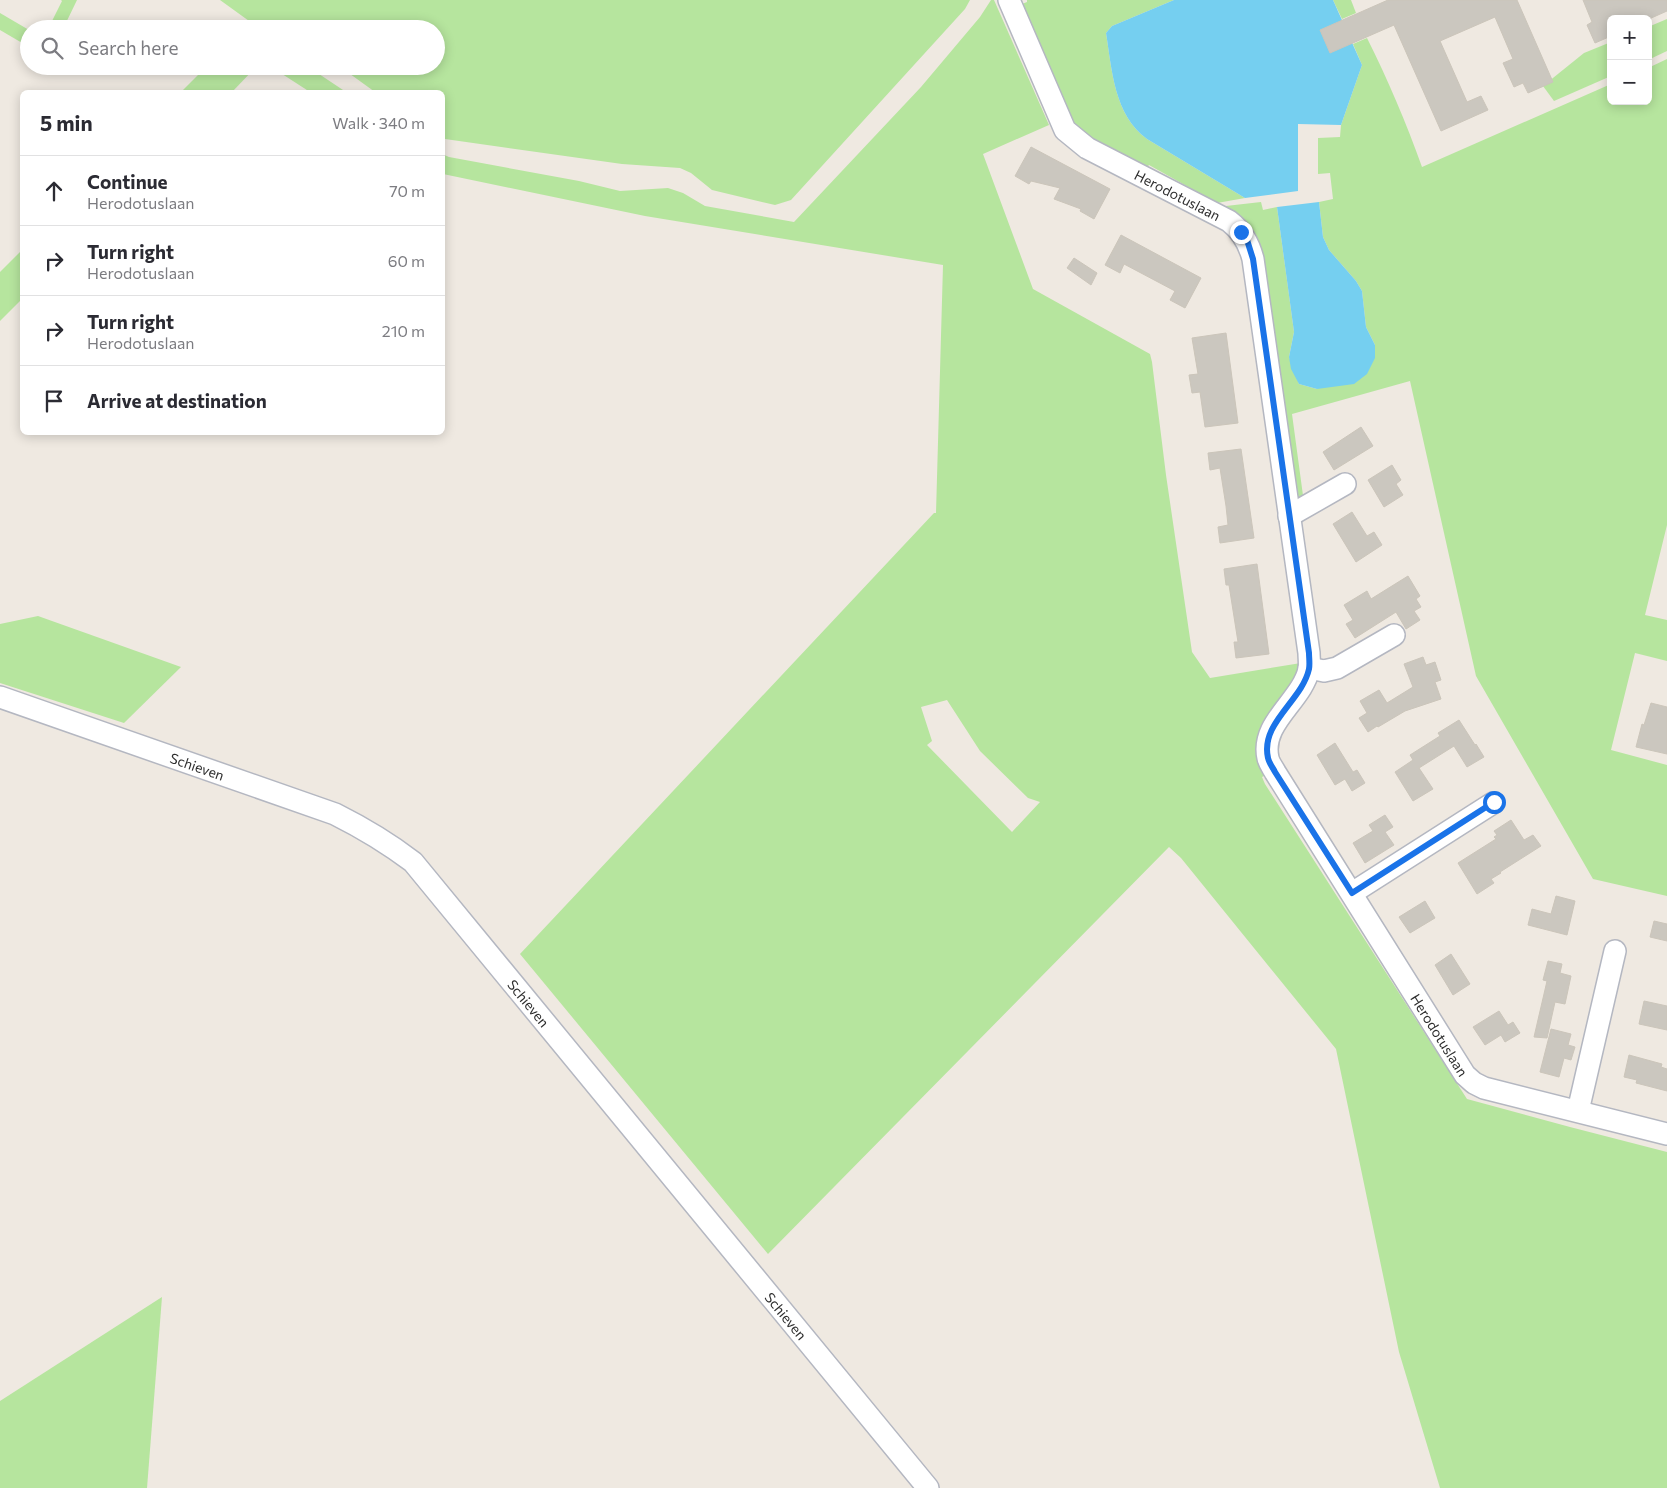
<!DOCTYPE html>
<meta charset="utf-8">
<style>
:root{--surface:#fff;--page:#f7f7f7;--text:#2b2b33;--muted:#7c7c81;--line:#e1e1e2}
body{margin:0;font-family:Commissioner,sans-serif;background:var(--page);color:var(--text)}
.controls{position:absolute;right:15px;top:15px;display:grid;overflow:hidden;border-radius:8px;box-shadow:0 2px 12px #0003}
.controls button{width:45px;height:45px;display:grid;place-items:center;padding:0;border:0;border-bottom:1px solid var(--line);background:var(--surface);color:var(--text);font:25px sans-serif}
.stop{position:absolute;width:15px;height:15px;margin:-11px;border:4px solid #1a73e8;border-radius:50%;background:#fff}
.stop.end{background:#1a73e8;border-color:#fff;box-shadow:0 1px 5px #0008}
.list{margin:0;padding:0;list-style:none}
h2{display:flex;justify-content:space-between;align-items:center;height:65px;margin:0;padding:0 20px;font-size:21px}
h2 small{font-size:16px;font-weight:400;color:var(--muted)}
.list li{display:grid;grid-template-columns:32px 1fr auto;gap:15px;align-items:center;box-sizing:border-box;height:70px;padding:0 20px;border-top:1px solid var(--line)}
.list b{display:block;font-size:19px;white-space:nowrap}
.list p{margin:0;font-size:16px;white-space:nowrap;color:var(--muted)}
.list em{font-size:16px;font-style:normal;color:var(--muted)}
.icon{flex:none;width:28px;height:28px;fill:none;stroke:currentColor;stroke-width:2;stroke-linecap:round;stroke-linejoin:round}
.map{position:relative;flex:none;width:1667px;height:1488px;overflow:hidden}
.search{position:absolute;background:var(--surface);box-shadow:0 2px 12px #0003;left:20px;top:20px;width:425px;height:55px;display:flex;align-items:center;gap:12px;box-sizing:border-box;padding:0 18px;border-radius:28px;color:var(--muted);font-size:19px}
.panel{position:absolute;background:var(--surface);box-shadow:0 2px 12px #0003;left:20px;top:90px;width:425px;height:345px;border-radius:8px}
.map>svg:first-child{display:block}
.green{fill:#b6e59e;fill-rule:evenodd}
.water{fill:#75cff0}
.building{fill:#cbc7bf;stroke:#cbc5ba}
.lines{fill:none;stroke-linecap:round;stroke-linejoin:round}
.minor-casing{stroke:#b4b7c1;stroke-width:24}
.minor{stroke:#fff;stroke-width:21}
.route{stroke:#1a73e8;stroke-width:6}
.labels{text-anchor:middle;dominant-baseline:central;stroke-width:4;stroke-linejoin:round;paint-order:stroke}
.street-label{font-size:14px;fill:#2e2e2e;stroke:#fff}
</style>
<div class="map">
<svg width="1667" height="1488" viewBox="0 0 1667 1488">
<rect width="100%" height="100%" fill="#efe9e1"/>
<!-- green -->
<g class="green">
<polygon points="61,0 77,0 63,29 48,29 62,1"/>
<polygon points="220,0 970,0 965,9 791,200 775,205 712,190 691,173 680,168 622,164 445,139 443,137 442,92 375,92 339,66 436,66 436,29 260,29"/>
<path d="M991,0H994L1049,125L983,154L1033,289L1150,354L1152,362L1166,475L1192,652L1210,678L1301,663L1268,774L1262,777L1265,784L1467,1099L1570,1127L1667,1152V1488H1440L1399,1352L1336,1049L1181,858L1169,847L768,1254L520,954L934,513H936L943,265L645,216L443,174L442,154L449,157L579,181L620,191L668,188L683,193L705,206L794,222L921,87L980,17ZM947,700L980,751L1028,798L1040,802L1012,832L927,745L932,741L921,707Z"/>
<path d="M1027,0H1174L1112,26L1106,33C1112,70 1114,115 1147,139L1245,198L1217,203L1149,165L1146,169L1102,146L1073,127L1017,6L1027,2Z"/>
<polygon points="1333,0 1351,0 1356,13 1342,19"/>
<polygon points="0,13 29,30 29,47 0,30"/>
<polygon points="1667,19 1667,51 1648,60 1648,27"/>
<path d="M1367,38C1388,80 1406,122 1422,167L1611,84V101H1648V68L1667,59V525L1645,615L1667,620V661L1635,653L1611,750L1667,765V896L1593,879L1476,676L1410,381L1292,414L1304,503L1297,501L1259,248L1217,207L1261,202L1263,210L1277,207L1294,332L1289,357L1299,384L1317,389L1375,345L1366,327L1362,291L1356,281L1329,250L1323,237L1319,202L1333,199L1330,173L1318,174V138L1340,137L1341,125L1362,65L1353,44Z"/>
<polygon points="1611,42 1611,76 1554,101 1543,86 1584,53"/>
<polygon points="207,66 257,66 232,92 181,92"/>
<polygon points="286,66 307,66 346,92 310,92 279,72"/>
<polygon points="22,250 22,299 0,321 0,272"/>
<polygon points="38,616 181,667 124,723 0,683 0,624"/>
<polygon points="162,1297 147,1488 0,1488 0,1401"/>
</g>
<!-- water -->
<g class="water">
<path d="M1174,0H1333L1362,65L1341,125L1298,124V191L1245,198L1147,139C1114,115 1112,70 1106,33L1112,26Z"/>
<polygon points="1319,202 1323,237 1329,250 1356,281 1362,291 1366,327 1375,345 1375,358 1367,374 1354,384 1317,389 1299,384 1291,369 1289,357 1294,332 1277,207"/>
</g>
<!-- building -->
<g class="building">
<polygon points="1388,0 1517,0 1553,82 1528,93 1523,83 1514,87 1503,63 1513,59 1495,17 1440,41 1467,102 1481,96 1488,110 1441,131 1394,25 1330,53 1320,30"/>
<polygon points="1583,0 1667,0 1667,11 1649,19 1611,19 1611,36 1595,43 1587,25 1592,22"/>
<polygon points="1031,147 1110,189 1094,219 1080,211 1081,209 1054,199 1060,188 1031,181 1029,184 1015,176"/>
<polygon points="1121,235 1201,278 1185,308 1170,300 1175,291 1124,264 1120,273 1105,265"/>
<polygon points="1074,258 1097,273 1091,285 1067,268"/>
<polygon points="1226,333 1238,423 1205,427 1200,392 1192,393 1189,375 1198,374 1192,338"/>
<polygon points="1361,427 1373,446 1334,470 1323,452"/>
<polygon points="1241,449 1254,538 1220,543 1218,527 1228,525 1226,506 1220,468 1210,470 1208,453"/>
<polygon points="1392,465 1401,480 1396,484 1403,495 1384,507 1368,480"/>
<polygon points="1352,512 1367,536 1374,532 1382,545 1356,562 1333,524"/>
<polygon points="1257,564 1269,654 1236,658 1234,642 1238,642 1229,585 1226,585 1224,569"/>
<polygon points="1408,576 1420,596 1416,599 1421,607 1414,611 1420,620 1406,629 1396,612 1355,638 1346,624 1353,620 1344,605 1367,591 1371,599"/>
<polygon points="1423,657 1426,665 1435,662 1441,680 1435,682 1441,699 1405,711 1378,727 1377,726 1368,732 1359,718 1367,713 1360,701 1379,690 1387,703 1413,687 1404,664"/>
<polygon points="1651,703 1667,707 1667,754 1636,747 1642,724 1644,725"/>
<polygon points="1459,720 1475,745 1476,744 1484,757 1467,767 1454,746 1419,768 1433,789 1413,801 1395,772 1413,760 1410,755 1440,736 1438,733"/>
<polygon points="1335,743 1353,772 1357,770 1365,783 1352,791 1345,779 1335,785 1317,755"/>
<polygon points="1385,815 1393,827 1385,832 1394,845 1365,863 1353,843 1373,831 1369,825"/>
<polygon points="1511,820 1524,840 1533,835 1541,846 1500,872 1501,873 1491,879 1494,883 1477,894 1458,863 1496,839 1494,837 1497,835 1494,831"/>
<polygon points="1556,896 1575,901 1567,935 1528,925 1532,909 1551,914"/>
<polygon points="1425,901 1435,918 1410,933 1399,917"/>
<polygon points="1654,921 1667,924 1667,941 1650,937"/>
<polygon points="1451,954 1470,984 1453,995 1435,965"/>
<polygon points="1548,961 1562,964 1560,973 1571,976 1565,1004 1555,1002 1547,1038 1534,1037 1547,981 1543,980"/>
<polygon points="1644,1001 1667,1006 1667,1030 1639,1024"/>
<polygon points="1499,1011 1508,1025 1513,1022 1520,1033 1505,1042 1501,1035 1485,1045 1473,1027"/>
<polygon points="1551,1029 1571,1034 1568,1045 1575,1047 1571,1060 1564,1058 1559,1077 1540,1072"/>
<polygon points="1629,1055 1662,1064 1661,1067 1667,1069 1667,1091 1636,1083 1637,1080 1624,1077"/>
</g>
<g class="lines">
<!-- minor casing -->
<g class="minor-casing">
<g id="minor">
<path id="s1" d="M1009,0L1065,130L1087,148L1229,221C1242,231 1249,243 1253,259L1309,653C1309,658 1310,664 1309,669C1302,701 1260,723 1268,758C1269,763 1273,768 1275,772L1465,1075L1474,1083L1484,1088L1667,1134"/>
<polyline points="1289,516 1345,484"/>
<polyline points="1309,668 1324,671 1337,668 1394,635"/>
<path id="s2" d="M0,697L335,814C363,828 388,843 413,862L928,1488"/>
<polyline points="1352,893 1493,803"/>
<polyline points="1578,1111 1615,951"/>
</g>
</g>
<!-- minor -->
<use href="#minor" class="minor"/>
</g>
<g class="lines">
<!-- route -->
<path class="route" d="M1241,232L1247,240L1253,259L1309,653C1309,658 1310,664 1309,669C1302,701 1260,723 1268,758C1269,763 1273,768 1275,772L1352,893L1494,802"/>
</g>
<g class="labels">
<!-- street labels -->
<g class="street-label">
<text stroke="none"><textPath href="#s1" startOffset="272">Herodotuslaan</textPath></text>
<text stroke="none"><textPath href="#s2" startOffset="209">Schieven</textPath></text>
<text stroke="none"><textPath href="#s2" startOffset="629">Schieven</textPath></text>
<text stroke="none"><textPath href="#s1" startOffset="1216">Herodotuslaan</textPath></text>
<text stroke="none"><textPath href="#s2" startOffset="1034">Schieven</textPath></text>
</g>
</g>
</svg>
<div class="controls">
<button>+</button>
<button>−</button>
</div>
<div class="stop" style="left:1494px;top:802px"></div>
<div class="stop end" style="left:1241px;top:232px"></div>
<div class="search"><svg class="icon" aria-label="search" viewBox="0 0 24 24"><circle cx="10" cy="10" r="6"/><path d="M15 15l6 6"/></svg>Search here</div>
<section class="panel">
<h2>5 min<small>Walk · 340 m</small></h2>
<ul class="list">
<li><svg class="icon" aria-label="ahead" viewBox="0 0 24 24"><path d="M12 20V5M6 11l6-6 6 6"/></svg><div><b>Continue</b><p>Herodotuslaan</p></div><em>70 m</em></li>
<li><svg class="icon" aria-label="right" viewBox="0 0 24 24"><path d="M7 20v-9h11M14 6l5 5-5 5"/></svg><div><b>Turn right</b><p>Herodotuslaan</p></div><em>60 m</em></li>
<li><svg class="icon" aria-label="right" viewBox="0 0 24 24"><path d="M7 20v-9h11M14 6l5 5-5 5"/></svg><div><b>Turn right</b><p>Herodotuslaan</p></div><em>210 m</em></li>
<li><svg class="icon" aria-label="arrive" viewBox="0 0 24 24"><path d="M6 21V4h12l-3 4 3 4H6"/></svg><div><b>Arrive at destination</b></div></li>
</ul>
</section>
</div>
